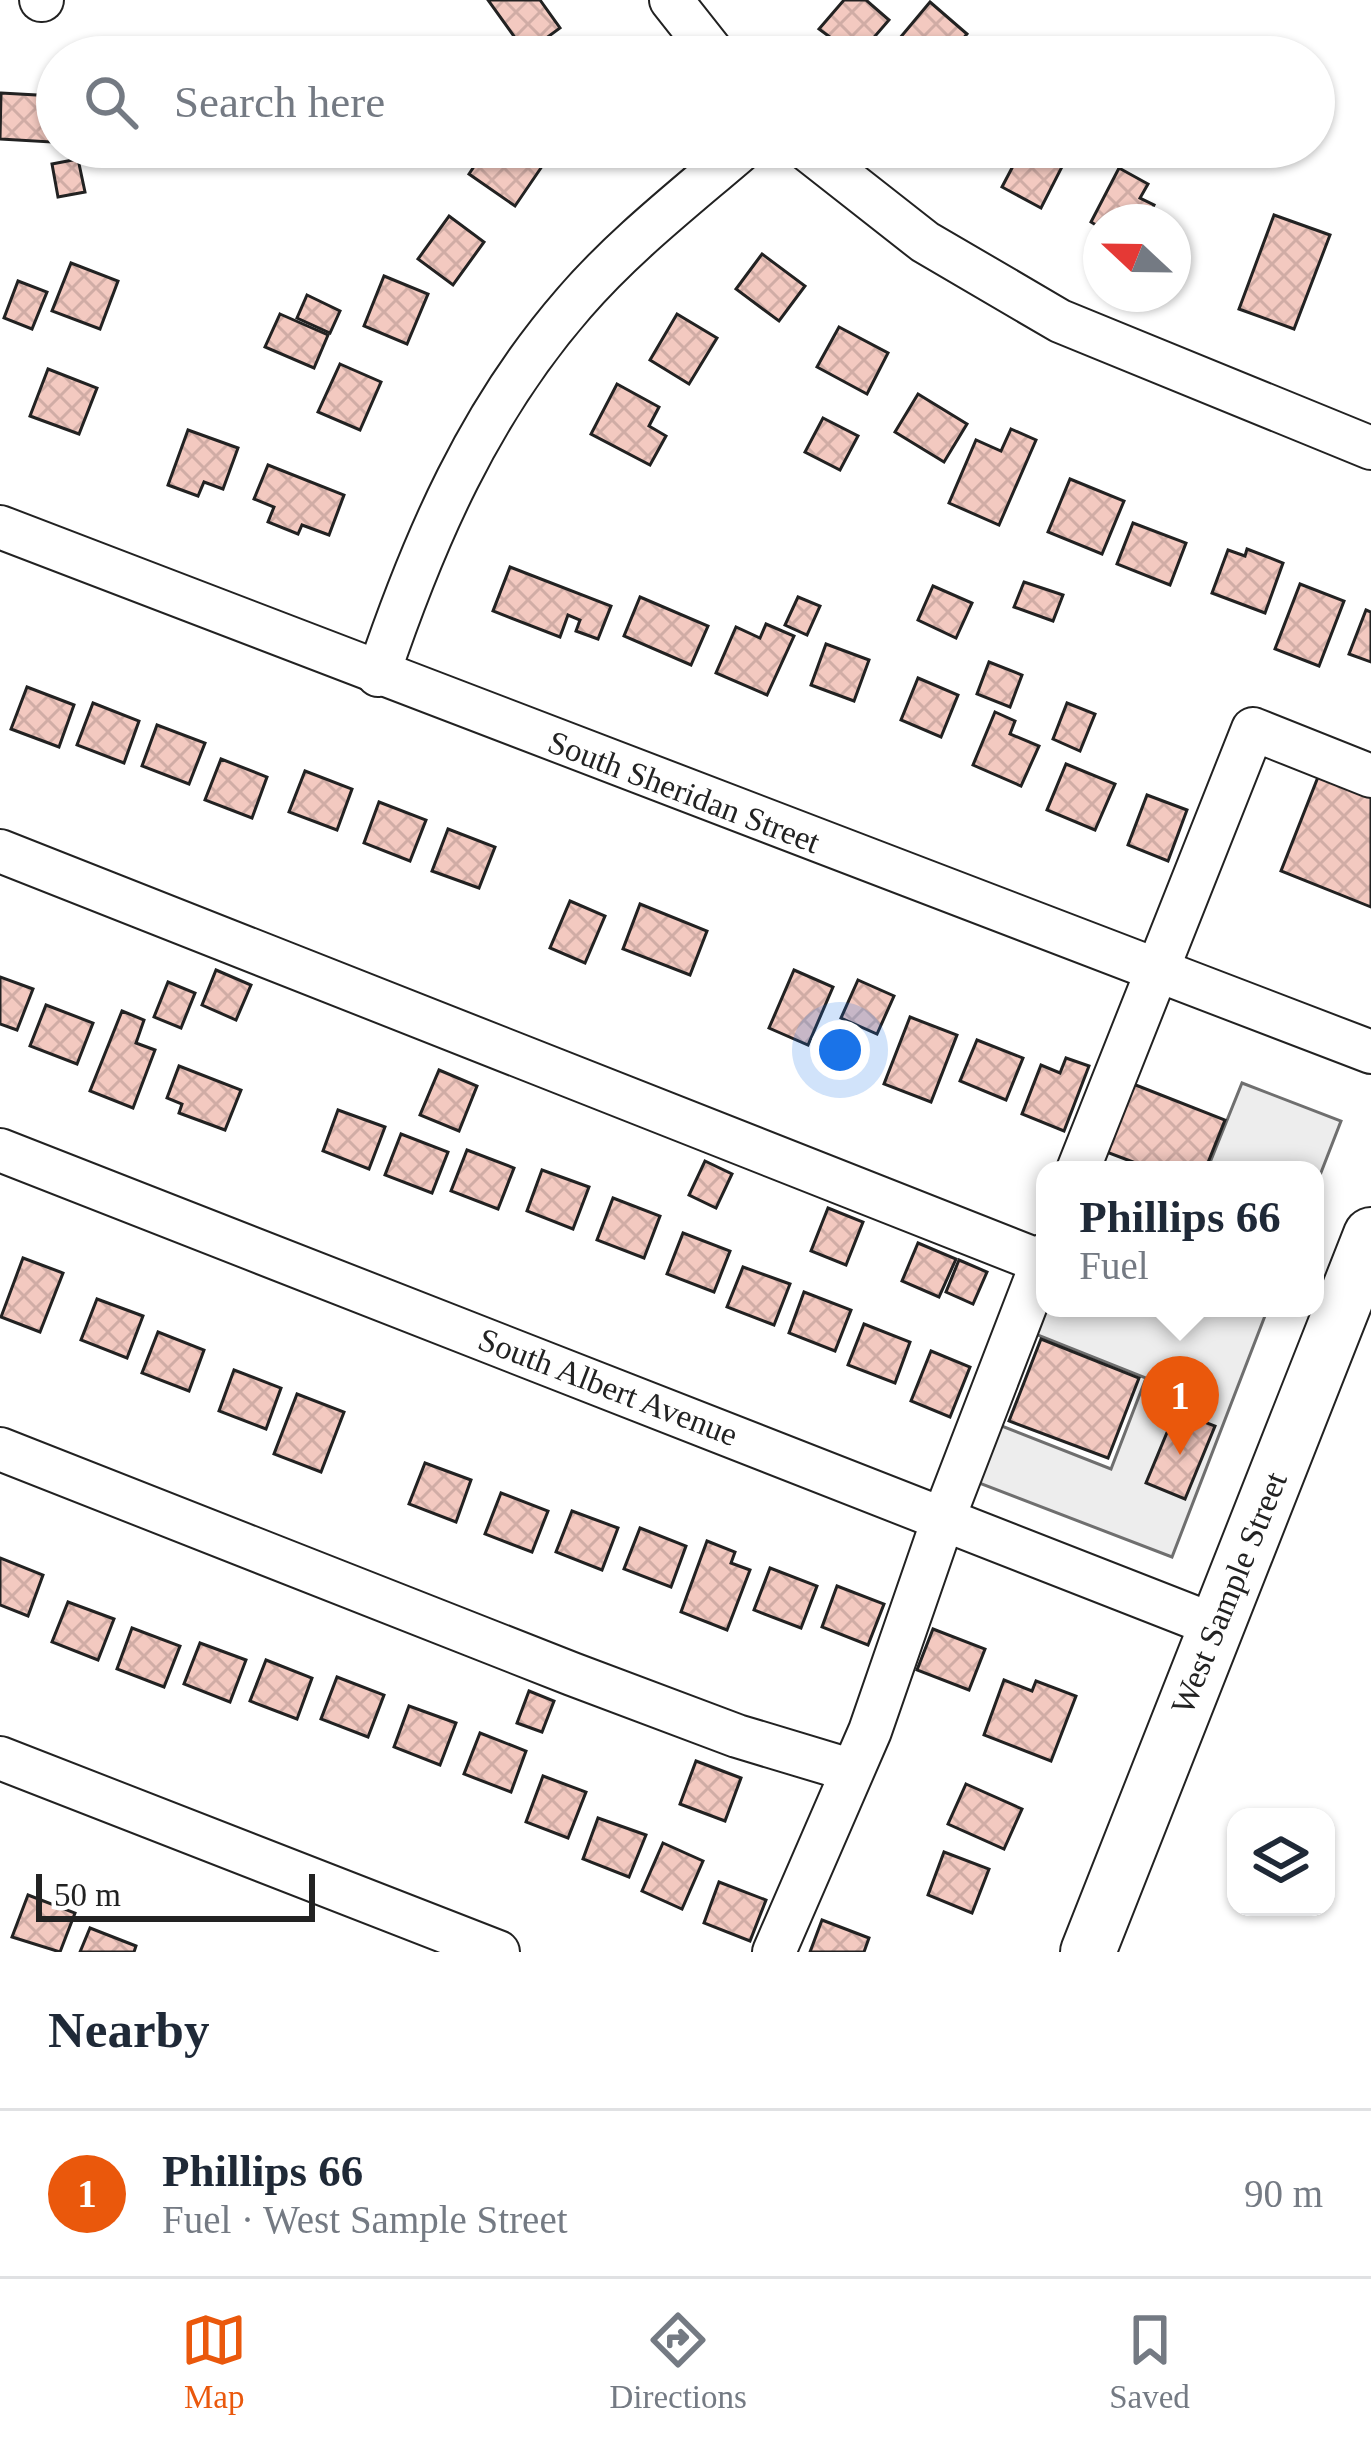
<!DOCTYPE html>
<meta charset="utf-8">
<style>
:root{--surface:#fff;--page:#f2f2f3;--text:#1f2937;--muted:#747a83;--line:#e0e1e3;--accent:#ea580c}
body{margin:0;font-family:Georgia,serif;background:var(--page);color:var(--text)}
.controls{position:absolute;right:36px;bottom:36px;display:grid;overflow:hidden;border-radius:24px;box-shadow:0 3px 9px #0004}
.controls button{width:108px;height:108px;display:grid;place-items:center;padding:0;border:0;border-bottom:3px solid var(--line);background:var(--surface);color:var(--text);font:60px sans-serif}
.compass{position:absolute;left:1083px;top:204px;width:108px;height:108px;border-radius:50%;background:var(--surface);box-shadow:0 3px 9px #0004;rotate:292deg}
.scale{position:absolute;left:36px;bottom:30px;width:279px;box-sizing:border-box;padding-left:12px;border:6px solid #222;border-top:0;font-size:33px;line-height:42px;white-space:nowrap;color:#222;-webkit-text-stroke:9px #fff;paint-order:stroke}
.you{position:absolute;left:840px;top:1050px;width:42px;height:42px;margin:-30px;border:9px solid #fff;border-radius:50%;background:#1a73e8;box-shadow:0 0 0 18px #1a73e833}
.badge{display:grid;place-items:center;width:78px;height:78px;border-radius:50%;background:var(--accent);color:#fff;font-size:39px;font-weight:700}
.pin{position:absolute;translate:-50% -99px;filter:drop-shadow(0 3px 6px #0008)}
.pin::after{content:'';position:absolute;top:63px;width:42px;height:36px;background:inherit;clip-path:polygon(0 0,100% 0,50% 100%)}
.popup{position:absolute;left:1036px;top:1161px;width:288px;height:156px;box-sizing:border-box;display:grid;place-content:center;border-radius:24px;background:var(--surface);filter:drop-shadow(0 3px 9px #0005);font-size:39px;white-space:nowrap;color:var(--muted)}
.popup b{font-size:45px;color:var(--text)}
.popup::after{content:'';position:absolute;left:50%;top:100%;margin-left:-24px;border:24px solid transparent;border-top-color:var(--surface)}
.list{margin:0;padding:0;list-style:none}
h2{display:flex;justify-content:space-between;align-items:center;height:156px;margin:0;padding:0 48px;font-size:51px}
h2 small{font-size:39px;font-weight:400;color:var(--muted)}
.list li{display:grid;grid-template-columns:78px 1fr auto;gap:36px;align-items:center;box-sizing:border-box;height:168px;padding:0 48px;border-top:3px solid var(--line)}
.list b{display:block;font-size:45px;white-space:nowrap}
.list p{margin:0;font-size:39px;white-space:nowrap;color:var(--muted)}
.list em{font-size:39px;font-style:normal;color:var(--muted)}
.icon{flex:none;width:66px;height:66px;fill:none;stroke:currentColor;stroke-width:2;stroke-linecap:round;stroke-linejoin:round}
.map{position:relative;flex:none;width:1371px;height:1952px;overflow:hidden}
.search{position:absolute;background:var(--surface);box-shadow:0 3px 9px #0004;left:36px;right:36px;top:36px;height:132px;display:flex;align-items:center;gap:30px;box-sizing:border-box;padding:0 42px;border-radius:66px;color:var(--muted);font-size:45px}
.sheet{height:324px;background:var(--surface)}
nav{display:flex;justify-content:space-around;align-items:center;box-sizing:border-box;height:168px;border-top:3px solid var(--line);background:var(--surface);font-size:33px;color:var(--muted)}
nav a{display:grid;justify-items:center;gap:6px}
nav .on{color:var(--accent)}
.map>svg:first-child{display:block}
.parking{fill:#ededed;stroke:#6f6f6f;stroke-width:3}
.building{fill:url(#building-cross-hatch);stroke:#222;stroke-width:3}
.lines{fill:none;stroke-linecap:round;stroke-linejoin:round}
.minor-casing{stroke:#222;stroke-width:46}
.major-casing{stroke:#222;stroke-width:58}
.minor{stroke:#fff;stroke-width:42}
.major{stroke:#fff;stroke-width:54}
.labels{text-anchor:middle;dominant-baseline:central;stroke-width:9;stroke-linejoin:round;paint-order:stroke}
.street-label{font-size:33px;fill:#222;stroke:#fff}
</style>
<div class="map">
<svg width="1371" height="1952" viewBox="0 0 1371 1952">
<defs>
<pattern id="building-cross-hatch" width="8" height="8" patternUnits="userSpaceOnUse" patternTransform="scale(3)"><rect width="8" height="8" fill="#f3c9c0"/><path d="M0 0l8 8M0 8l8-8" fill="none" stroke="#d0aca5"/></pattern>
</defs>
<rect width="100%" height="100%" fill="#fff"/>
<!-- parking -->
<g class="parking">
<polygon points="1242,1083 1341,1121 1315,1188 1315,1170 1207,1170"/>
<polygon points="1045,1308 1268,1308 1172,1557 966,1478 989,1421 1111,1469 1146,1378 1025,1330"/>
</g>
<!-- building -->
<g class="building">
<polygon points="488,0 540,0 560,28 526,53"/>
<polygon points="844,0 866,0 889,20 857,57 819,29"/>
<polygon points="930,2 967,34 948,57 884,57"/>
<polygon points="1,93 54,96 51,142 0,139"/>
<polygon points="487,147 523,147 545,162 515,206 469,174"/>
<polygon points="1023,147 1052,147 1068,155 1041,208 1002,187"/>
<polygon points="78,159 85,192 58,197 52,164"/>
<polygon points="1119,168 1148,184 1140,198 1154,205 1145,222 1101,222 1101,228 1091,222"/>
<polygon points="1274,215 1330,235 1294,329 1239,309"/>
<polygon points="449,216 484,242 453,285 418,259"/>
<polygon points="762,254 805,286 779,321 736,289"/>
<polygon points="71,263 118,281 100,329 52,311"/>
<polygon points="384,276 428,294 407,344 364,326"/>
<polygon points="18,281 47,292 32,329 4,318"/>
<polygon points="307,295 340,311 330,333 297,318"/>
<polygon points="280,314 328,335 314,368 265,347"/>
<polygon points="677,314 717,338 689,384 650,360"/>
<polygon points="839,327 888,353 867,394 817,367"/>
<polygon points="340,364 381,382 360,430 318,412"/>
<polygon points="48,369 97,388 79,434 30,416"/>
<polygon points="617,384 659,407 649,426 666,436 650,465 591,434"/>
<polygon points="918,394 967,424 944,462 895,432"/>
<polygon points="823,418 858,436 840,470 805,452"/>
<polygon points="1011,429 1036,440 999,525 949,503 976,440 1001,451"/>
<polygon points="188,430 238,448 223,489 204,482 198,496 168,485"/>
<polygon points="268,465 344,495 329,535 302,525 298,534 268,522 274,507 254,499"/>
<polygon points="1070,479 1124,501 1102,554 1048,532"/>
<polygon points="1133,523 1186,543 1170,585 1117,564"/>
<polygon points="1247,549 1283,563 1265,613 1212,593 1228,550 1245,556"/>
<polygon points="510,567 611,606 598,639 576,631 580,620 568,615 560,637 493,611"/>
<polygon points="1024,582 1063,595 1053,621 1014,607"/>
<polygon points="1300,584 1344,601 1319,666 1275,649"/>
<polygon points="933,586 972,603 956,638 918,620"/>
<polygon points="640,597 708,626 691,665 624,636"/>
<polygon points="798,597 820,606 807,635 785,625"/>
<polygon points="1366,610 1371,612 1371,662 1349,654"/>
<polygon points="766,624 794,636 767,695 716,673 736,627 760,638"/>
<polygon points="826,644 869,660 854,701 811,685"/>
<polygon points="989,662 1022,675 1010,707 977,694"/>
<polygon points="918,678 958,695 941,737 901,720"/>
<polygon points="27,687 74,705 59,747 11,729"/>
<polygon points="93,703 139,721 124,763 77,745"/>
<polygon points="1067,703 1095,714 1080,751 1053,739"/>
<polygon points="995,712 1015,721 1010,734 1039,746 1021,786 973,765"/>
<polygon points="157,725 205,743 189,784 142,766"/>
<polygon points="221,759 267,777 252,818 205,800"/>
<polygon points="1066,764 1115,784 1095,830 1047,810"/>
<polygon points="305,771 352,789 337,830 289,812"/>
<polygon points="1320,772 1371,792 1371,907 1281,871"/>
<polygon points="1147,795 1187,810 1168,861 1128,845"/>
<polygon points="379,802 426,820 410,861 364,843"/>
<polygon points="448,829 495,847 479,888 432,871"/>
<polygon points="570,901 605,916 585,963 550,948"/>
<polygon points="640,904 707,931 690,975 623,949"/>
<polygon points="216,970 251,985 236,1020 202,1005"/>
<polygon points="794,970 833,987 808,1045 769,1028"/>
<polygon points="0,977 33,989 17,1030 0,1024"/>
<polygon points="858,980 894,996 877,1034 841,1018"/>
<polygon points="168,982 195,993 181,1028 154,1017"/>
<polygon points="46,1005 93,1023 77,1064 30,1046"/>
<polygon points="122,1011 144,1020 136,1043 155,1050 133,1108 90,1091"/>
<polygon points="910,1017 957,1035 931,1102 884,1084"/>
<polygon points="977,1040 1023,1058 1006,1100 960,1081"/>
<polygon points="1066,1058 1089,1066 1064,1131 1022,1114 1041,1065 1060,1073"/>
<polygon points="179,1066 241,1090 225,1130 179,1113 182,1104 167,1098"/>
<polygon points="439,1070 477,1086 459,1131 420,1115"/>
<polygon points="1128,1082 1225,1120 1205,1170 1130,1170 1133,1162 1101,1150"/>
<polygon points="338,1110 385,1127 369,1169 323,1151"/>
<polygon points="401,1134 448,1152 432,1193 385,1175"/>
<polygon points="467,1150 514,1168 498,1209 451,1191"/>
<polygon points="705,1161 732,1174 716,1208 689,1195"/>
<polygon points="542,1170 589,1187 573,1229 527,1211"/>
<polygon points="613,1198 660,1216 644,1258 597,1240"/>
<polygon points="828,1208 863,1222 846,1265 811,1251"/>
<polygon points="683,1233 730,1251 714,1292 667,1274"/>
<polygon points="918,1243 956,1259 939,1297 902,1281"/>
<polygon points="23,1258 63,1273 40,1332 1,1317"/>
<polygon points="959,1260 987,1272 973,1304 946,1292"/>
<polygon points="743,1267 790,1284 774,1325 727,1307"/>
<polygon points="804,1292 851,1310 835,1351 789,1333"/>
<polygon points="97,1299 143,1316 127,1358 81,1340"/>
<polygon points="864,1324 910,1342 895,1383 848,1365"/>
<polygon points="158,1332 204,1350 189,1391 142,1373"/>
<polygon points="1041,1339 1139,1378 1108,1458 1009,1421"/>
<polygon points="931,1351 970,1367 950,1417 911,1401"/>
<polygon points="234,1370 281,1388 266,1429 219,1411"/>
<polygon points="297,1394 344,1412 321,1472 274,1454"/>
<polygon points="1176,1411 1215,1426 1185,1499 1146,1483"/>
<polygon points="425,1463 471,1480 456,1522 409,1504"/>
<polygon points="501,1493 548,1511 532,1552 485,1534"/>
<polygon points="572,1511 618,1528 602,1570 556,1552"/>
<polygon points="640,1528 686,1546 671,1587 624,1569"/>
<polygon points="707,1541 735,1552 731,1563 750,1570 727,1630 681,1612"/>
<polygon points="0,1558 43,1575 28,1616 0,1605"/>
<polygon points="770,1568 817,1586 801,1628 754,1610"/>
<polygon points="837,1586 884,1604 868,1645 822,1627"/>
<polygon points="68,1602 114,1619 98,1660 52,1642"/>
<polygon points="132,1628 180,1646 164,1687 117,1669"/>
<polygon points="933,1629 985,1649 969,1690 917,1670"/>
<polygon points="200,1643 246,1660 230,1702 184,1684"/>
<polygon points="266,1660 312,1678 297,1719 250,1701"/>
<polygon points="337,1677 384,1695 368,1737 321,1719"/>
<polygon points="1004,1680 1032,1691 1036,1681 1076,1696 1051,1761 984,1735"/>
<polygon points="529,1691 554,1701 542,1732 517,1723"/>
<polygon points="409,1706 456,1723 440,1765 394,1747"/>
<polygon points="480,1733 526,1751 511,1792 464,1774"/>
<polygon points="696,1761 741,1778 725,1821 680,1804"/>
<polygon points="543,1776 586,1792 568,1838 526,1822"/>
<polygon points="966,1784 1022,1809 1004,1849 948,1824"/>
<polygon points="598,1818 646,1835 629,1877 583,1859"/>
<polygon points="663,1843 703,1861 682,1909 642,1891"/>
<polygon points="944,1852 989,1869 972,1913 928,1895"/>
<polygon points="719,1882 766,1900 750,1941 704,1923"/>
<polygon points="28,1895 75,1913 60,1952 12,1937"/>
<polygon points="822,1920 869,1938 864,1952 810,1952"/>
<polygon points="90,1928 136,1946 134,1952 80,1952"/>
</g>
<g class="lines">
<!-- minor casing -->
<g class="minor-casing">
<g id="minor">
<polyline points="41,0 42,0"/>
<polyline points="671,0 716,57"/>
<polyline points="804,147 925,242 1060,321 1371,448"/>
<polyline points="0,527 1371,1052"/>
<path d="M378,675C424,539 479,412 574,303C624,245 686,197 744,147"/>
<polyline points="0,851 1042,1262"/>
<polyline points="0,1150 1216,1626"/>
<polyline points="1078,1170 1253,729 1371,776"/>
<polyline points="0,1449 572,1674 737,1736 850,1770"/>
<polyline points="0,1758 498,1952"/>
<polyline points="774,1952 870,1731 944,1517 1045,1255"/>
</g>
</g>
<!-- major casing -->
<g class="major-casing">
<polyline id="major" points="1088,1952 1371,1235"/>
</g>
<!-- minor -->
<use href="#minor" class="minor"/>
<!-- major -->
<use href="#major" class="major"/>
</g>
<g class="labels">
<!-- street labels -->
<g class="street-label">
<text transform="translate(684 792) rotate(21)">South Sheridan Street</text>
<text transform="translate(608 1387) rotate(21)">South Albert Avenue</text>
<text transform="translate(1229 1593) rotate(-68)">West Sample Street</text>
</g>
</g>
</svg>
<div class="controls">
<button><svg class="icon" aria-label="layers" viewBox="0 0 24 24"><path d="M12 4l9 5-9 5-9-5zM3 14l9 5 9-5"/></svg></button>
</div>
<svg class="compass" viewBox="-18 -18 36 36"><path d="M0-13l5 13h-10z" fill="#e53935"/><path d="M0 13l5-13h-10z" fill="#747a83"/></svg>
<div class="scale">50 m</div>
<div class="you"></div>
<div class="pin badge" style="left:1180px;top:1455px">1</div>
<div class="popup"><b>Phillips 66</b>Fuel</div>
<div class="search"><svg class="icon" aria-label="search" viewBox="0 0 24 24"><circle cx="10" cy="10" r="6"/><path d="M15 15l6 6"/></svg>Search here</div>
</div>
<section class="sheet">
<h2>Nearby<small></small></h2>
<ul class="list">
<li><span class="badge">1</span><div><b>Phillips 66</b><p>Fuel · West Sample Street</p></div><em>90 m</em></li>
</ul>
</section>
<nav>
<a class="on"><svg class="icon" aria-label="map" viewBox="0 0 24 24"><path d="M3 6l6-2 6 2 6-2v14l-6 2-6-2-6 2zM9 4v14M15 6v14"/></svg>Map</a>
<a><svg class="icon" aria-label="directions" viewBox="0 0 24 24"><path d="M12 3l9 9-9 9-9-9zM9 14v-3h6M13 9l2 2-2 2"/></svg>Directions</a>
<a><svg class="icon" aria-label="saved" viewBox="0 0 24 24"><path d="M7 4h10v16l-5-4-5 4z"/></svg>Saved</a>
</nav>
